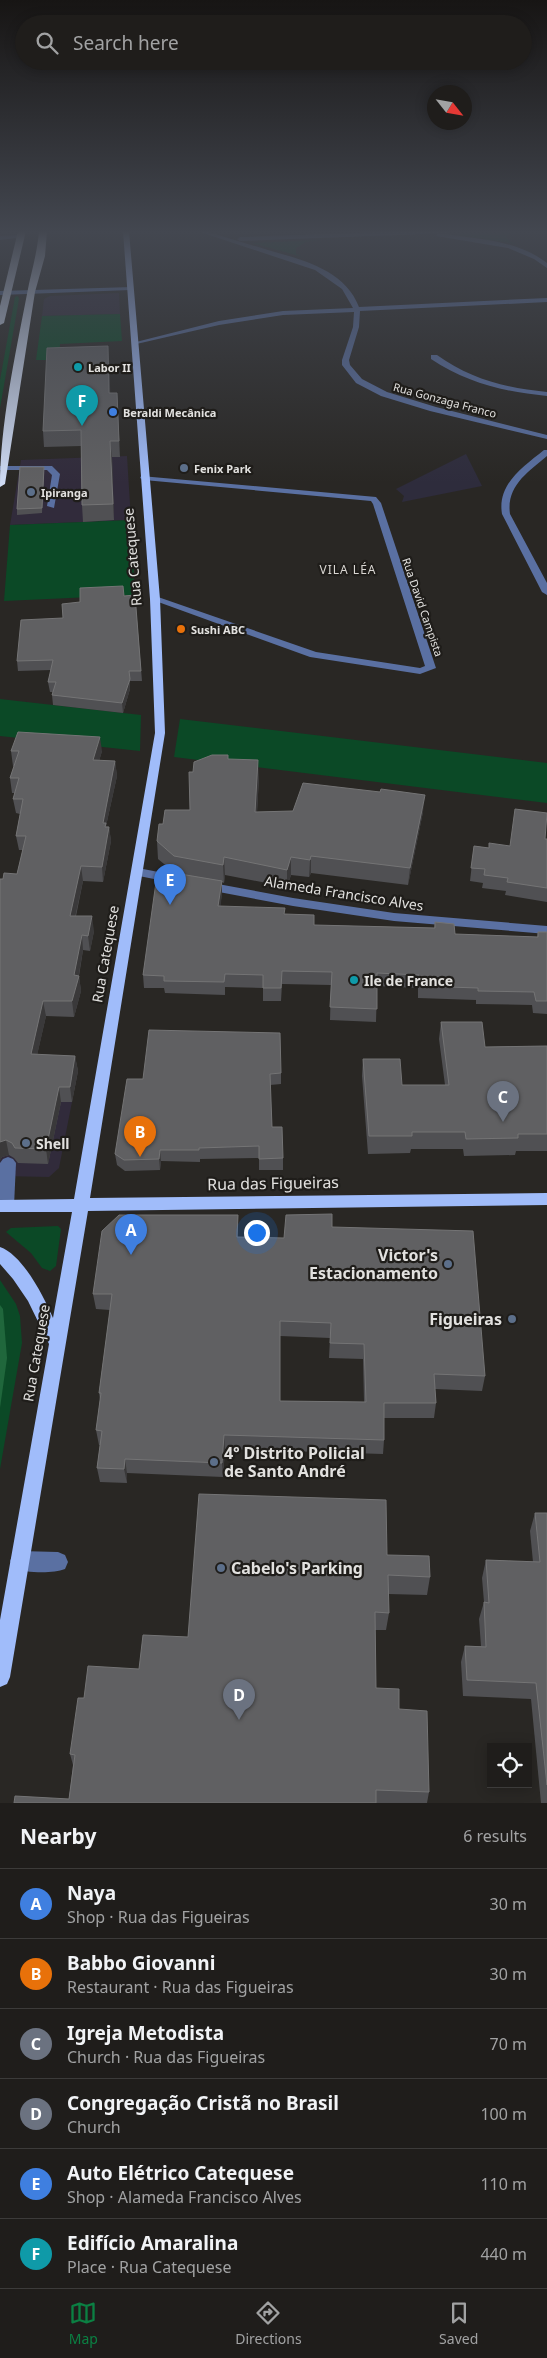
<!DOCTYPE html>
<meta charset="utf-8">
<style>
:root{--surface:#1f1d1b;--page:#2c2a28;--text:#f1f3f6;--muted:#a1a2a3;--line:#3c3b3a;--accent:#0b8043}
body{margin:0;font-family:"Noto Sans",sans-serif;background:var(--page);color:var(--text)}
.controls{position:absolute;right:15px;bottom:15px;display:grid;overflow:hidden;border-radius:0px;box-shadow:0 2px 12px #0003}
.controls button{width:45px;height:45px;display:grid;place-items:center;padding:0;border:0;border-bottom:1px solid var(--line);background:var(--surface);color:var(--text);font:25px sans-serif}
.compass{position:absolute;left:427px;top:85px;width:45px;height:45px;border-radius:50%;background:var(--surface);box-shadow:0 2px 12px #0003;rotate:121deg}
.you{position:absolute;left:256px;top:1232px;width:18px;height:18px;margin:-12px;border:4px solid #fff;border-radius:50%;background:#1a73e8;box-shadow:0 0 0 8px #1a73e833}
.badge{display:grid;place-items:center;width:32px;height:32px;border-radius:50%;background:var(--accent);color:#fff;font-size:16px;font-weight:700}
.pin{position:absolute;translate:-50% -41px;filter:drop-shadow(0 1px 2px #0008)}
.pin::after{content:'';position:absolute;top:26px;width:18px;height:15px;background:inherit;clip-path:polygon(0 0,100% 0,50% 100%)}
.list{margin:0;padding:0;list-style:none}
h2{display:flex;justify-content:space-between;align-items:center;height:65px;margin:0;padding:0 20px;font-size:21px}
h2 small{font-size:16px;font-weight:400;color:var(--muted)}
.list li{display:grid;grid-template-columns:32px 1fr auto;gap:15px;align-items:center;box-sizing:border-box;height:70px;padding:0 20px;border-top:1px solid var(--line)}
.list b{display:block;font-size:19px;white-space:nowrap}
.list p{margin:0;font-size:16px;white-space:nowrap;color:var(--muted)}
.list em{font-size:16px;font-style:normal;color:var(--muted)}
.icon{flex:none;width:28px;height:28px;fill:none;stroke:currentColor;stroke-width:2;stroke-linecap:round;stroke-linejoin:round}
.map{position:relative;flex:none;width:547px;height:1803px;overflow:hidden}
.search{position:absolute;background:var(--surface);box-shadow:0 2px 12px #0003;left:15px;right:15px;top:15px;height:55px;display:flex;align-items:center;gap:12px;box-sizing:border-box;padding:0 18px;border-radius:28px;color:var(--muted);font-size:19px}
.sheet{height:485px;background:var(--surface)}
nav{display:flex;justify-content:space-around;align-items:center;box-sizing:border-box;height:70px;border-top:1px solid var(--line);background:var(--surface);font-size:14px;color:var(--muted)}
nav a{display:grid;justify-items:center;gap:2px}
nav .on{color:var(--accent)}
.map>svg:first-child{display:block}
.commercial{fill:#312b3b}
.medical{fill:#2e2c3c}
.green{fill:#0b4926}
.forest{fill:#20673c}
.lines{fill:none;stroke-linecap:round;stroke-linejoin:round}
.minor{fill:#5a70a2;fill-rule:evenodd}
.major{fill:#a0bcfa;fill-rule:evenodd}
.highway{fill:#cfdbf4;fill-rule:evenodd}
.wall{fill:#505053;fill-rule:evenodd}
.shaded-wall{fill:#3a393a}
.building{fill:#606062;stroke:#747475;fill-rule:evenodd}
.culture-dot{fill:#0f9aa8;stroke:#1f1d1a;stroke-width:2}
.shop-dot{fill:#3f7fe0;stroke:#1f1d1a;stroke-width:2}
.service-dot{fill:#5c6f8a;stroke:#1f1d1a;stroke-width:2}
.food-dot{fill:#e8710a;stroke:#1f1d1a;stroke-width:2}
.labels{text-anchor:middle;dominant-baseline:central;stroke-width:4.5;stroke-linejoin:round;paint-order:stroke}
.far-poi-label{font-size:11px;font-weight:bold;fill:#e2e1df;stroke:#1f1d1a;text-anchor:start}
.far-street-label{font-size:11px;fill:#e2e1df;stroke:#1f1d1a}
.far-neighbourhood-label{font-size:12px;letter-spacing:1px;fill:#dad7d3;stroke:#1f1d1a}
.street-label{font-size:14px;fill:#e2e1df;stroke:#1f1d1a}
.poi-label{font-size:14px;font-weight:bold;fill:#e2e1df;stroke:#1f1d1a;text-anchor:start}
.near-street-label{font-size:16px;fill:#e2e1df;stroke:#1f1d1a}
.near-poi-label{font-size:16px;font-weight:bold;fill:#e2e1df;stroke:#1f1d1a;text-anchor:end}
</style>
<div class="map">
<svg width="547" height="1803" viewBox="0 0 547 1803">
<rect width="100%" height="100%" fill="#292724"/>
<!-- commercial -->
<g class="commercial">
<polygon points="119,293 120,314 42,316 44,299 50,296"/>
<polygon points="127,456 131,520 10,525 21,460"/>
<polygon points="0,1100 72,1102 59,1168 49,1177 0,1176"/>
</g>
<!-- medical -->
<polygon class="medical" points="466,454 482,486 402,502 404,496 396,489"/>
<!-- green -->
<g class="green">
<polygon points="523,231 510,234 506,237 510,242 517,244 452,234"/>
<polygon points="318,240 306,242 296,248 296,254 303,257 252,243"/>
<polygon points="18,296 19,299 0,408 0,380 15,297"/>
<polygon points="120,314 122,341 60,344 59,360 36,360 42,316"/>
<polygon points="131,520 135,595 4,601 10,525"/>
<polygon points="0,699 141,715 140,751 0,736"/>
<polygon points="180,719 547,763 547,803 174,757"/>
<polygon points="58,1226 61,1229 56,1266 50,1271 42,1268 31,1253 6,1232 11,1228"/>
<polygon points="0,1280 16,1304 20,1316 22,1343 0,1469"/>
</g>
<!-- forest -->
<polygon class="forest" points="0,1305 3,1309 7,1358 0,1408"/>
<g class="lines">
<!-- minor -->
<g class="minor">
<path d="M197,231H205C226,237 247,244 268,250C303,260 345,270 359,307L547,298V302L360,311L359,327L349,360L350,365L362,379L387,392L436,407L547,435V439L430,411L381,396L356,383L342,365V360L353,327L354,312L283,315L219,325L132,345V343L219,321L283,311L353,308L342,289L315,270Z"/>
<polygon points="409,231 452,231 449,233 240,241 237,239 240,237"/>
<path d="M438,233C475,239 516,239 547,263V268L534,259L508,248L436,236Z"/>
<polygon points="0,236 21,235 24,237 0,240"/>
<polygon points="132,287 130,290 0,295 0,291"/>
<path d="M431,355H437C470,379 506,388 547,392V396C505,392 467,383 431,359Z"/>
<path d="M544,450H547V456C528,472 506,486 510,514L547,583V595L542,592L502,514C497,484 523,467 544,450Z"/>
<polygon points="0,466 52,466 60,474 54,508 47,506 52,475 47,470 0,470"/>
<polygon points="141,476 376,497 381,503 436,668 420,674 310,657 150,599 155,596 158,597 316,652 420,668 425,666 373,504 371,501 144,480 140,478"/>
<polygon points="138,868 184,877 190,881 184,885 134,875 132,872"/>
<polygon points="207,882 293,898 394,913 547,926 547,934 394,921 293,906 203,889 201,886"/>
<polygon points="8,1157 13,1159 16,1163 14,1206 11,1211 6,1212 0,1210 0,1163 3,1159"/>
<path d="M20,1551L58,1552L65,1555L68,1562L65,1569C52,1574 26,1573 13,1568L10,1561L13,1554Z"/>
</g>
<!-- major -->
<path class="major" d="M123,231H129L160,599L165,733L90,1198L547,1193V1205L88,1211L10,1677L7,1684L0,1687V1620L49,1344L28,1301L13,1279L0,1264V1247C23,1255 44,1297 53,1318L72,1212H0V1200L74,1199L155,733L150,599Z"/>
<!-- highway -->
<g class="highway">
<polygon points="18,231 26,231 4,323 0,325 0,306"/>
<path d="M39,231H47L45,256L35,292L5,484L0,487C0,425 15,356 27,294C31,272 37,255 39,231Z"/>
</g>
</g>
<!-- wall -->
<g class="wall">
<polygon points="109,361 110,393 117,393 120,457 112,457 114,520 83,522 82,505 81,446 44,447 43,431"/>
<polygon points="44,472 42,513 17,515 17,509"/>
<polygon points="135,595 142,681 130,681 130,689 123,713 53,705 52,695 53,692 50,692 48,682 51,670 18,671 17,661 63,618 124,596"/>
<polygon points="11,751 102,751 99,761 115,761 117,776 106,826 109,827 111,841 103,882 83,881 76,916 94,931 90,951 83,950 79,976 81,991 74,1017 46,1016 37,1055 75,1056 78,1071 72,1102 61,1102 48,1164 18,1163 14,1158 9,1155 2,1157 0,1160 0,879 3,879 17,874 23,850 19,850 16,836 20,814 16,813 13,799 15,793 12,793 10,778 14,766 13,766"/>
<polygon points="228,759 259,777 257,812 423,812 408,885 311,873 309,877 291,875 287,887 225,875 224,883 222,882 222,894 220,906 285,914 314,925 434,928 435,922 455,934 537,937 538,932 547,932 547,1014 533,1013 532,1005 476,1004 476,1000 418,998 418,988 377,986 376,1022 330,1020 331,985 282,984 281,1001 263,1001 263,988 225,987 225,995 165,993 164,988 144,988 143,975 179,874 175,873 158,859 157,841 163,824 190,810 193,772"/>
<polygon points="545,839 547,839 547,902 505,895 506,891 482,888 483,883 470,881 474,846 489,848 510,846"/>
<polygon points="441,1022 485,1047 547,1046 547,1151 516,1151 515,1155 464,1156 463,1149 411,1149 410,1153 368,1154 362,1076 363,1059 402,1085 445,1085 439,1039"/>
<polygon points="281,1073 281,1084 270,1085 272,1127 283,1158 283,1170 259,1170 259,1158 200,1159 200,1162 161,1161 160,1170 125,1171 117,1165 115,1154 143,1079"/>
<path d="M238,1215V1237L284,1238L332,1227L485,1376L482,1391L435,1389L436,1403L434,1418H384V1440L383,1454L225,1449L223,1477L127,1473V1483L100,1482L97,1468L100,1445H99L96,1430L100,1400L99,1393L110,1310L96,1309L93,1294ZM280,1336L330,1338L329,1358L363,1359L364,1402L280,1401Z"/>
<polygon points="535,1513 547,1513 547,1803 541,1803 531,1699 463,1696 461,1662 465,1646 481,1646 479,1619 484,1602 482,1578 486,1560 533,1562 530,1531"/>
<polygon points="387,1555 430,1577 427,1595 388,1594 389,1613 386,1630 375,1630 376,1688 399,1709 429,1792 427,1803 14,1803 69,1799 73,1765 70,1754 84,1698 139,1669 188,1637"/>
</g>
<!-- shaded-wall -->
<g class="shaded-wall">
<polygon points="0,231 10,231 10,234 0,235"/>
<polygon points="108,346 109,361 111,409 109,393"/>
<polygon points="117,393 118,408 120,457 119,441"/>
<polygon points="110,441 112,457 114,520 113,504"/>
<polygon points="129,671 130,689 123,713 122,703"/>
<polygon points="100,737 102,751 95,775 93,760"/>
<polygon points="258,760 259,777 256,830 255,812"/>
<polygon points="115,761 117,776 106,826 109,827 111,841 103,882 102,867 103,823"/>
<polygon points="425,795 423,812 408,885 410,868"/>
<polygon points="311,856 311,873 309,877 310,860"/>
<polygon points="224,857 225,875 224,883 223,865"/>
<polygon points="291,857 291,875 287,887 287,870"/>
<polygon points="81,866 83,881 72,931 70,916"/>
<polygon points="222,881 222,894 219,919 218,906"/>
<polygon points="92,916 94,931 90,951 88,936"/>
<polygon points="82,935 83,950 78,979 79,976 81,991 74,1017 72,1001 74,975"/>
<polygon points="43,1001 46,1016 34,1069 31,1054"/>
<polygon points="75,1056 78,1071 72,1102 70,1087"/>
<polygon points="59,1087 61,1102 48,1164 46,1149"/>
<polygon points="6,1140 9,1155 2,1157 0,1160 0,1142"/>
<polygon points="160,1150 161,1161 160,1170 159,1159"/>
<polygon points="238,1215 238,1230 237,1253 237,1237"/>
<polygon points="224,1435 225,1449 223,1477 222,1463"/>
<polygon points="125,1459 127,1473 127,1483 124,1469"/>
</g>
<!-- building -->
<g class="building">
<polygon points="108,346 109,393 117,393 119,441 110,441 113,504 82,505 81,430 43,431 47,348"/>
<polygon points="20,467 44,467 42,508 17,509"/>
<polygon points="123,586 124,596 135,595 141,671 129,671 130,679 122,703 52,695 56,682 48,682 53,660 17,661 21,620 63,618 62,604 80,602 80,588"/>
<polygon points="18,732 100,737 93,760 115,761 103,823 106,823 105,827 109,827 102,867 81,866 70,916 92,916 88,936 82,935 74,975 79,976 72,1001 43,1001 31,1054 75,1056 70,1087 59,1087 46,1149 15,1148 12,1143 6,1140 0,1142 0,879 3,879 4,873 17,874 26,836 16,836 23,799 13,799 19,778 10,778 19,751 11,751"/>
<polygon points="212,755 228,755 228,759 258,760 255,812 293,811 303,783 380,792 381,789 425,795 410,868 311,856 310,860 291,857 287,870 224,857 223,865 174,856 157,841 159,824 163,824 165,810 190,810 189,772 193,772 194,762"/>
<polygon points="515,809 547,813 545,839 547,839 547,888 507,882 508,878 484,875 485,869 471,868 474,846 489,848 489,843 510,846"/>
<polygon points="180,874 222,881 218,906 285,908 284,914 314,915 314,925 435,928 435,922 454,924 455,934 538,937 538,932 547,932 547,1001 536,1001 534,992 478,991 478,988 419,986 419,975 377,973 377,1009 330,1007 332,972 282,971 281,988 263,988 263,975 225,974 224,982 164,981 164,976 143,975 156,882"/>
<polygon points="441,1022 482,1022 485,1047 547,1046 547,1134 518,1134 518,1138 466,1139 465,1132 412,1132 412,1136 369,1136 363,1059 400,1059 402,1085 449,1085"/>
<polygon points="149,1030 280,1033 281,1073 270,1074 272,1127 282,1127 283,1158 259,1159 259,1146 199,1148 199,1150 160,1150 159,1159 124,1160 115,1154 127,1079 143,1079"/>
<path d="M332,1214V1227L473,1231L485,1376L434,1374L436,1403H384V1440L224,1435L222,1463L125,1459L124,1469L97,1468L102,1431L96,1430L101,1393H99L112,1294H93L102,1231L119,1215H238L237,1237L284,1238L286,1215ZM280,1321L331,1323L330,1343L364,1344L366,1402L280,1401Z"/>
<polygon points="199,1494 386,1500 387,1555 429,1556 430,1577 388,1575 389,1613 375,1612 376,1688 399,1689 399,1709 427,1711 429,1792 376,1790 376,1803 14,1803 15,1796 69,1799 75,1755 70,1754 78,1698 84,1698 88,1666 139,1669 143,1635 188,1637"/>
<polygon points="535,1513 547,1513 547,1785 536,1683 467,1680 465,1646 486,1647 484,1602 489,1603 486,1560 540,1562"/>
</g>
<!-- sky -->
<linearGradient id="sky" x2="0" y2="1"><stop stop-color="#171514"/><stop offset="0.48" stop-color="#434750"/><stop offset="1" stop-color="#434750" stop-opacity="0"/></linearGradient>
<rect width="547" height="483" fill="url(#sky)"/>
<!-- markers -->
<g class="culture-dot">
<circle cx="78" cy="367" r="5"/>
<circle cx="354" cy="980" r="5"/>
</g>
<circle class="shop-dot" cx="113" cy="412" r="5"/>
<g class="service-dot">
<circle cx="184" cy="468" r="5"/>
<circle cx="31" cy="492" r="5"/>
<circle cx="26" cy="1143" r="5"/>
<circle cx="448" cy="1264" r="5"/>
<circle cx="512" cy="1319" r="5"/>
<circle cx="214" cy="1462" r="5"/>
<circle cx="221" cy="1568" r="5"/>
</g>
<circle class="food-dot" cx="181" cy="629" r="5"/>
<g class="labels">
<!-- far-poi labels -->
<g class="far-poi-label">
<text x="88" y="367">Labor II</text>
<text x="123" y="412">Beraldi Mecânica</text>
<text x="194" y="468">Fenix Park</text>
<text x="41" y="492">Ipiranga</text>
<text x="191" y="629">Sushi ABC</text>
</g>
<!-- far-street labels -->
<g class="far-street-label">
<text transform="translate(445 400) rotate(15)">Rua Gonzaga Franco</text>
<text transform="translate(423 607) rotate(71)">Rua David Campista</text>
</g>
<!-- far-neighbourhood labels -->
<g class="far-neighbourhood-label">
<text x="348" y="569">VILA LÉA</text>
</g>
<!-- street labels -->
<g class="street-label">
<text transform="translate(132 557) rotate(-95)">Rua Catequese</text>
<text transform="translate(344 893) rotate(9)">Alameda Francisco Alves</text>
<text transform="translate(105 954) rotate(-80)">Rua Catequese</text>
<text transform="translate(36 1353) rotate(-80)">Rua Catequese</text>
</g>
<!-- poi labels -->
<g class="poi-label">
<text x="364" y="980">Ile de France</text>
<text x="36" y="1143">Shell</text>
</g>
<!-- near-street labels -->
<g class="near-street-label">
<text transform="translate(273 1183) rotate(-1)">Rua das Figueiras</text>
</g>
<!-- near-poi labels -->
<g class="near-poi-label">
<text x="438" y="1255">Victor's<tspan x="438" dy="18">Estacionamento</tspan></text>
<text x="502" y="1319">Figueiras</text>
<text x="224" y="1453" text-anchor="start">4º Distrito Policial<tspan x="224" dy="18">de Santo André</tspan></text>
<text x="231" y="1568" text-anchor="start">Cabelo's Parking</text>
</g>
</g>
</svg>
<div class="controls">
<button><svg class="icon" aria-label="locate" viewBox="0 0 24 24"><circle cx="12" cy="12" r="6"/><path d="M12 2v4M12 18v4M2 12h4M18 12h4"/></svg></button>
</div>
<svg class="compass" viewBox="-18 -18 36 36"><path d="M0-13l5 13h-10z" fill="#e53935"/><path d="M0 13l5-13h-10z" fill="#a1a2a3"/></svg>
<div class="you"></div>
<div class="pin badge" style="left:131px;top:1255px;background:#3f7fe0">A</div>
<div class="pin badge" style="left:140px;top:1157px;background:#e8710a">B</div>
<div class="pin badge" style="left:503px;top:1122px;background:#6b7280">C</div>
<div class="pin badge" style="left:239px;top:1720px;background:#6b7280">D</div>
<div class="pin badge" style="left:170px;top:905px;background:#3f7fe0">E</div>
<div class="pin badge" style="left:82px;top:426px;background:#0f9aa8">F</div>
<div class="search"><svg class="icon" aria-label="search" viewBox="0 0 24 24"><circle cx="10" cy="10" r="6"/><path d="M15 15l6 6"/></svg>Search here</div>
</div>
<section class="sheet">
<h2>Nearby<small>6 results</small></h2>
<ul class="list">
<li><span class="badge" style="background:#3f7fe0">A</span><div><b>Naya</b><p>Shop · Rua das Figueiras</p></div><em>30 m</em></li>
<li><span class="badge" style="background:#e8710a">B</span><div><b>Babbo Giovanni</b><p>Restaurant · Rua das Figueiras</p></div><em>30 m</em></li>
<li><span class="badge" style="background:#6b7280">C</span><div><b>Igreja Metodista</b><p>Church · Rua das Figueiras</p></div><em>70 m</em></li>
<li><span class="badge" style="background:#6b7280">D</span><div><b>Congregação Cristã no Brasil</b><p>Church</p></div><em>100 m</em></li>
<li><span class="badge" style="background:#3f7fe0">E</span><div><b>Auto Elétrico Catequese</b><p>Shop · Alameda Francisco Alves</p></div><em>110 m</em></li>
<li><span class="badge" style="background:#0f9aa8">F</span><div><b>Edifício Amaralina</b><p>Place · Rua Catequese</p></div><em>440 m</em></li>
</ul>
</section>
<nav>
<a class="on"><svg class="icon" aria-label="map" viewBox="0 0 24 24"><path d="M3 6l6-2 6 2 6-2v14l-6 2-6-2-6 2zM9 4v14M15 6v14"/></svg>Map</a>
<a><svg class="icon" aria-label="directions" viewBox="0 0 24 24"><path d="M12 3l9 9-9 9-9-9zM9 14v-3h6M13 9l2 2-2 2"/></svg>Directions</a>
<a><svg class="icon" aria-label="saved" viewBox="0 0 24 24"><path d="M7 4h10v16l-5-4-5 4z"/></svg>Saved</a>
</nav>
